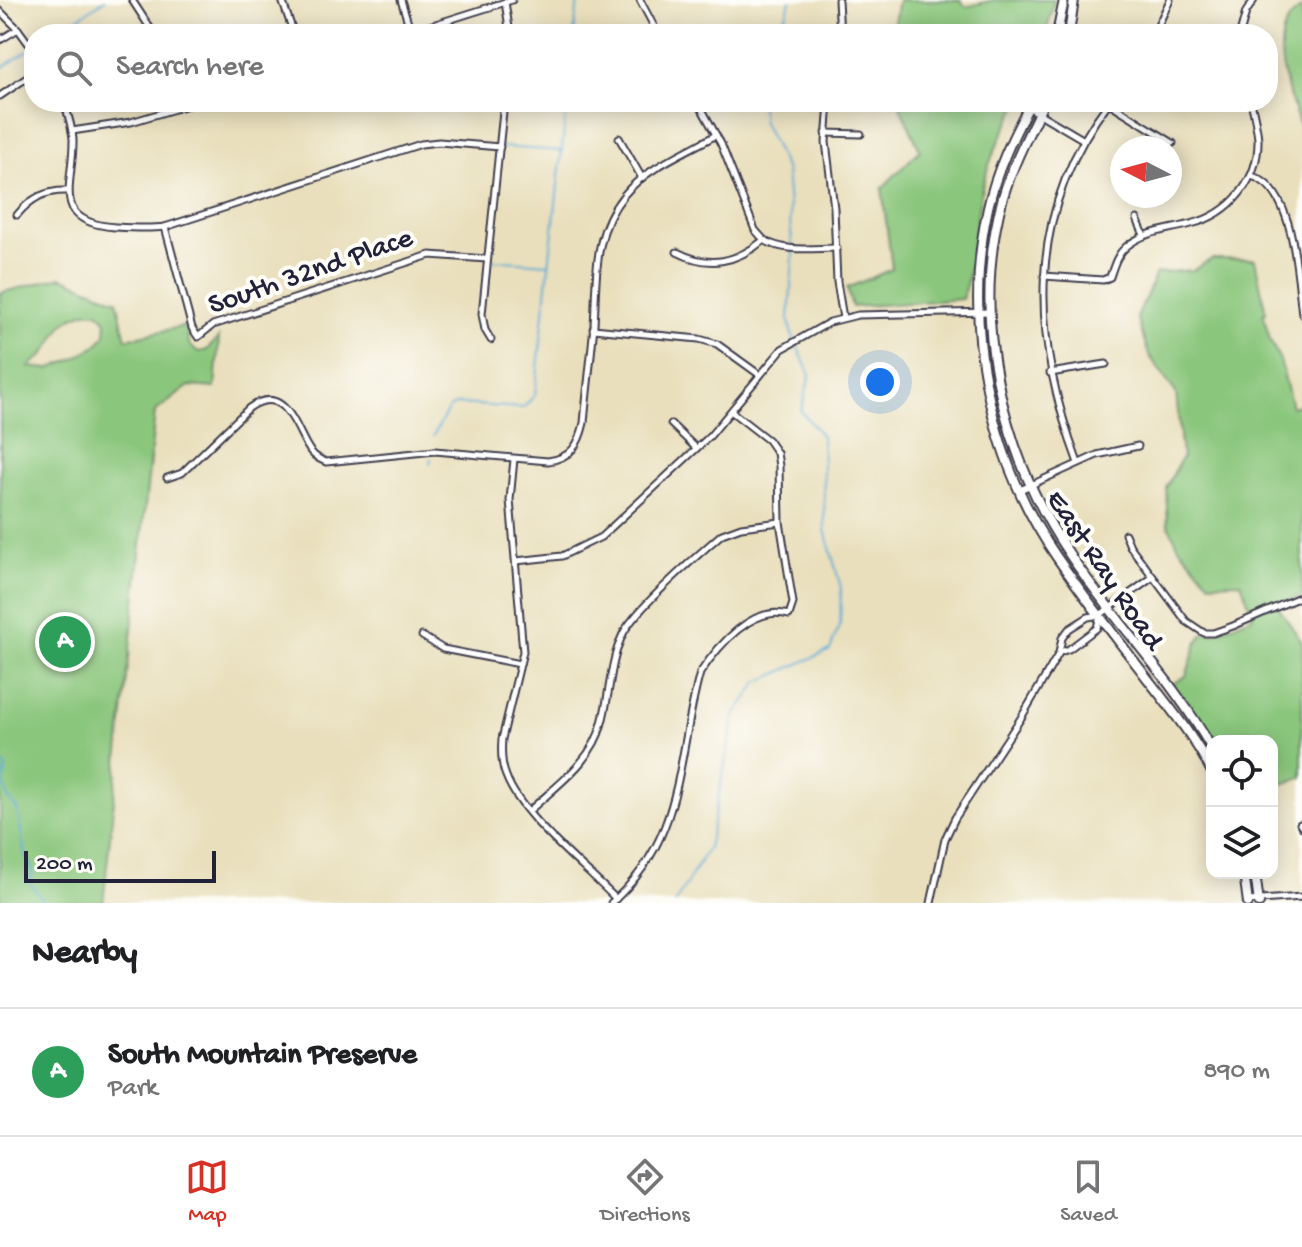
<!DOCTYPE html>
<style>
:root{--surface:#fff;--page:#f6f6f6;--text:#202124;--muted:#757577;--line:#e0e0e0;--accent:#d93025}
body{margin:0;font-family:"Gochi Hand",sans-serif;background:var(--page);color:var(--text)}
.controls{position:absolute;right:24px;bottom:24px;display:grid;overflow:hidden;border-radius:16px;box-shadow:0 4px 20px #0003}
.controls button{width:72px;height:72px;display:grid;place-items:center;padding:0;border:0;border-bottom:2px solid var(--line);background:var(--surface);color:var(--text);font:40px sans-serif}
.compass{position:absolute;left:1110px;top:136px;width:72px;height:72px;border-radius:50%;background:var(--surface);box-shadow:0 4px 20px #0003;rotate:276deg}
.scale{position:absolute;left:24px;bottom:20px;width:192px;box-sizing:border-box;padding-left:8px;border:4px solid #22223b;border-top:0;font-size:22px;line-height:28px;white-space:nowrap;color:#22223b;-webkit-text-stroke:6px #fdfcf7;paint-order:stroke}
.you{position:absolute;left:880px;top:382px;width:28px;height:28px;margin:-20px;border:6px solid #fff;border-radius:50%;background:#1a73e8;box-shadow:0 0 0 12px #1a73e833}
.badge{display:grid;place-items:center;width:52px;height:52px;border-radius:50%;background:var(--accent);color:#fff;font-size:26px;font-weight:700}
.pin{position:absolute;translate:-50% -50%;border:4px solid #fff;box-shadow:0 2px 8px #0006}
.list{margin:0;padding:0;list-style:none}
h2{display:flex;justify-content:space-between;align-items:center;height:104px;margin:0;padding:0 32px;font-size:34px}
h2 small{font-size:26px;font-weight:400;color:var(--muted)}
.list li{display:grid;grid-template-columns:52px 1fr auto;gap:24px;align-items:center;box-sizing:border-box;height:128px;padding:0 32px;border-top:2px solid var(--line)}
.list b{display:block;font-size:30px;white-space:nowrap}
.list p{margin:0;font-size:26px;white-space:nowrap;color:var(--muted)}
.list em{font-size:26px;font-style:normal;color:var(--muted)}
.icon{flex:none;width:44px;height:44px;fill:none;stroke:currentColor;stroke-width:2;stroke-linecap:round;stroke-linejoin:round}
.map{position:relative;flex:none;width:1302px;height:903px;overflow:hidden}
.search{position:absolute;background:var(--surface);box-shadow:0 4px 20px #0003;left:24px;right:24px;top:24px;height:88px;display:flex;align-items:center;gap:20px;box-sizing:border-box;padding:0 28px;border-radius:32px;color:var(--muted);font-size:30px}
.sheet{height:232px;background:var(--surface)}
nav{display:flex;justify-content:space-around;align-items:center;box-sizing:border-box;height:112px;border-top:2px solid var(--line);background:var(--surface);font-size:22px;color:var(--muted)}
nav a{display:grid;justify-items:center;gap:4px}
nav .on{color:var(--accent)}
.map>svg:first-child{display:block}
.green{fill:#8ac67b;stroke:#56745b;stroke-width:2;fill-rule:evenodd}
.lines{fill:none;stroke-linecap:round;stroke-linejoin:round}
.stream{stroke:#5ca9d5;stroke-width:2}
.minor-casing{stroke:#403e4e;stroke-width:9}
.secondary-casing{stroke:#403e4e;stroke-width:12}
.minor{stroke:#fff;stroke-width:5}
.secondary{stroke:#fff;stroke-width:8}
.labels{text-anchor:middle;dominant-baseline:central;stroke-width:8;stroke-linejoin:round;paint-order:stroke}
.street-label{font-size:30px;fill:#22223b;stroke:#fdfcf7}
</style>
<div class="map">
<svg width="1302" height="903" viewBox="0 0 1302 903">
<rect width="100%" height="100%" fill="#fdfcf7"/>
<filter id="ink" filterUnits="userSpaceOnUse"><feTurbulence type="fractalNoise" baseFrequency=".0125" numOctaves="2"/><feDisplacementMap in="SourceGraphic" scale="16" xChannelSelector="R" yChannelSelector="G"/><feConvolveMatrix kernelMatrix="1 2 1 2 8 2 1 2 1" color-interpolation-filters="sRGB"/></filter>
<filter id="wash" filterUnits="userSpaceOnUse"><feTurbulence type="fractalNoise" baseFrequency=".006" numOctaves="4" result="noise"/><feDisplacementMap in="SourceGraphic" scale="32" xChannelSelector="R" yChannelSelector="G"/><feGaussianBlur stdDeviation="1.8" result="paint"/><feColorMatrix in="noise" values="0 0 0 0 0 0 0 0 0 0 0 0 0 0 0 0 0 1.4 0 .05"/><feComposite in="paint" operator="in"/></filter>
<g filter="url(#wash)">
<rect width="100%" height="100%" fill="#e9dfbc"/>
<!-- green -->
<g class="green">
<polygon points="898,0 960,0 966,7 993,0 1054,0 1046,34 892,34"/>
<path d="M1302,8V134C1292,98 1260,33 1302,8Z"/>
<path d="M898,102H1020C1005,129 989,157 982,188C974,225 974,263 962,299L852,307L847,288L892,269L882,188L920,150Z"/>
<polygon points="1212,259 1255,259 1266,313 1263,314 1270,340 1280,360 1292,407 1302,404 1302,596 1277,605 1302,642 1302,777 1272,788 1272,741 1212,741 1212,759 1172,684 1186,676 1197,643 1204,633 1214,633 1253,616 1241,582 1210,583 1179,547 1168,525 1166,488 1182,457 1176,393 1149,355 1137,318 1156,273 1193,270"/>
<path d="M61,277L117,300L126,339L185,326C189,339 186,347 200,352L207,350L219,337L215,388L189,386L155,412L103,903H0V293ZM86,312H98L106,321L105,335L96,346L74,359L49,369L29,367C33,362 40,359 44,354C61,334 57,320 86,312Z"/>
</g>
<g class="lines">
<!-- stream -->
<g class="stream">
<polyline points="54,34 105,0"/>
<polyline points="574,34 578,0"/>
<polyline points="769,34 787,14 790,0"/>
<polyline points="0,69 29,50"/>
<polyline points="501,147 562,151"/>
<polyline points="489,260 549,264"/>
<polyline points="433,436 449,408 458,404 523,408 535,395 567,102"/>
<polyline points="430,464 431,458"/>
<polyline points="0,761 6,766 4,784 8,798 17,809 25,856 33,870 30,883 45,903"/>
<polyline points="675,903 708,848 735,715 758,682 830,650 840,623 841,588 825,530 822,436 801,411 810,375 791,332 789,319 793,256 786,170 763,122 760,102"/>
</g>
</g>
</g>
<g filter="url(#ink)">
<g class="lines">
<!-- minor casing -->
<g class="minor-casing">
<g id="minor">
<polyline points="132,0 154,34"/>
<polyline points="282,0 294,34"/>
<polyline points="401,0 411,32"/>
<polyline points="640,0 658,34"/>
<polyline points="838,0 840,34"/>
<polyline points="505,2 510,34"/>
<polyline points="0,11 18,29 34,51"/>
<polyline points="1126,31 1135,34"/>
<polyline points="404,34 512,0"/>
<polyline points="1154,34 1170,0"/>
<polyline points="1240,34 1246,12 1254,0"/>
<polyline points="0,40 18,29"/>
<polyline points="0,96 34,73"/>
<path d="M64,102C68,114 72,126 73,139C74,184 49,222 115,227C132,228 148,229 165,227L421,144L439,142L500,147"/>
<polyline points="698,102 721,144 755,230 764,240"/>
<polyline points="829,102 826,142 834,208 837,282 843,318"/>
<polyline points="1109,103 1173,143"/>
<polyline points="1028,107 1084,140"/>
<polyline points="72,131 131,122 198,102"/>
<polyline points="826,133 861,134"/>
<polyline points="619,138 642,178"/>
<path d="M1251,176C1295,187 1297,276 1302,314"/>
<path d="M17,215C31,198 46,190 68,191"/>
<polyline points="1137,219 1144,235"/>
<polyline points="165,227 192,328 198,337 213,325 430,255 487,259"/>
<path d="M677,252C710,269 737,262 764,240C785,253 813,248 837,248"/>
<path d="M1044,276L1103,280L1110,277C1114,265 1117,254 1127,246C1145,231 1170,230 1191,224C1231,214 1259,180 1258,139C1257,127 1254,114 1251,102"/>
<polyline points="593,329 699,339 717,344 760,375"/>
<polyline points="491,340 485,330 482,314 504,102"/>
<polyline points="1050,373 1106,364"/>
<polyline points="671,424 696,448"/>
<path d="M514,459L510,500L523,652L502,739C501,751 501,764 506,776C521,817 584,866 616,899"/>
<path d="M1078,463C1031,338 1025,213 1109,102"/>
<path d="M167,478L182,473L249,408C284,383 295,426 307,446C311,454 318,459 326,462L435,451L548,461C571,458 579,445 584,423C587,390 591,358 594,325C597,279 592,234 624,195C646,168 686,152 716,135"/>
<polyline points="1020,490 1097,455 1138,446"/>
<polyline points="1125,534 1130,546 1186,621 1204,633 1213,633 1233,626 1302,596"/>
<polyline points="516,561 562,556 601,537 710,436 782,349 830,322 858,315 990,312"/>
<polyline points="422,636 443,649 520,664"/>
<polyline points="1060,652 1069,649 1097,628 1100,615"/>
<path d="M529,811C556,786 593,761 602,723C610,694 610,661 623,634C635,609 699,554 722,534L741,527L780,522"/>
<polyline points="1300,824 1302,827"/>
<polyline points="1248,901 1302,897"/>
<path d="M611,903C685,839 676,759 700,673C718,646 753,604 789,615L793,603L780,522L779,466L777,453L768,440L732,412"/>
<polyline points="931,903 945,839 955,818 1021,718 1059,653 1062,638 1069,629 1088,617 1100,615 1153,577"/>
</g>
</g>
<!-- secondary casing -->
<g class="secondary-casing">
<g id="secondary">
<polyline points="1057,34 1064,0"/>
<polyline points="1069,34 1074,0"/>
<path d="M1031,102C1013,136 996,171 988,208C962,324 989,459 1056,556C1087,601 1121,644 1154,687C1175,714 1197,742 1212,772"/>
<path d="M1044,102C1029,133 1013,164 1003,197C970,316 1000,451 1068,552C1113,620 1172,678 1212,749"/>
<polyline points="1244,873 1248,903"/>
<polyline points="1255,873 1259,903"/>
</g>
</g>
<!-- minor -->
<use href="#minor" class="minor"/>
<!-- secondary -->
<use href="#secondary" class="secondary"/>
</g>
</g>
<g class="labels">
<!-- street labels -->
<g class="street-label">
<text transform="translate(311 273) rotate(-19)">South 32nd Place</text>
<text transform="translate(1103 571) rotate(56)">East Ray Road</text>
</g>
</g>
</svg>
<div class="controls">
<button><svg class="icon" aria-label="locate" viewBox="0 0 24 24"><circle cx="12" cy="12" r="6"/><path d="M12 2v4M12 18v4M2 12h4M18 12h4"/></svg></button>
<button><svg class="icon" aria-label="layers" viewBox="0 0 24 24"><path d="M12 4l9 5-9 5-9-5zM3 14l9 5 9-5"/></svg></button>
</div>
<svg class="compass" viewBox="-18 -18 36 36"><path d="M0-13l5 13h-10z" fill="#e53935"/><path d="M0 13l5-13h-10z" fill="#757577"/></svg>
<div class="scale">200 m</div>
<div class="you"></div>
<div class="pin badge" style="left:65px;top:642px;background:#2e9e5b">A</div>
<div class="search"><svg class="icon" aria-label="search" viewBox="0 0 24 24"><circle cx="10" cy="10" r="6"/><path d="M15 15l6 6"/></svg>Search here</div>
</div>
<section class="sheet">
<h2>Nearby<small></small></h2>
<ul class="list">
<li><span class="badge" style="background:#2e9e5b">A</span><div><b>South Mountain Preserve</b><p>Park</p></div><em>890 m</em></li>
</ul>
</section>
<nav>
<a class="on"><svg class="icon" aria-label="map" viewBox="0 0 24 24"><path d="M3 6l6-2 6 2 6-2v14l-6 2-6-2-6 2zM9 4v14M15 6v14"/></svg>Map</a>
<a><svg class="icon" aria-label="directions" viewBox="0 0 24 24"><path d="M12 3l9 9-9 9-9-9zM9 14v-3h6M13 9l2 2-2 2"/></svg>Directions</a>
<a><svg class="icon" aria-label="saved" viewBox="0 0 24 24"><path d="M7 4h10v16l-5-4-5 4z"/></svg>Saved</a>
</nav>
